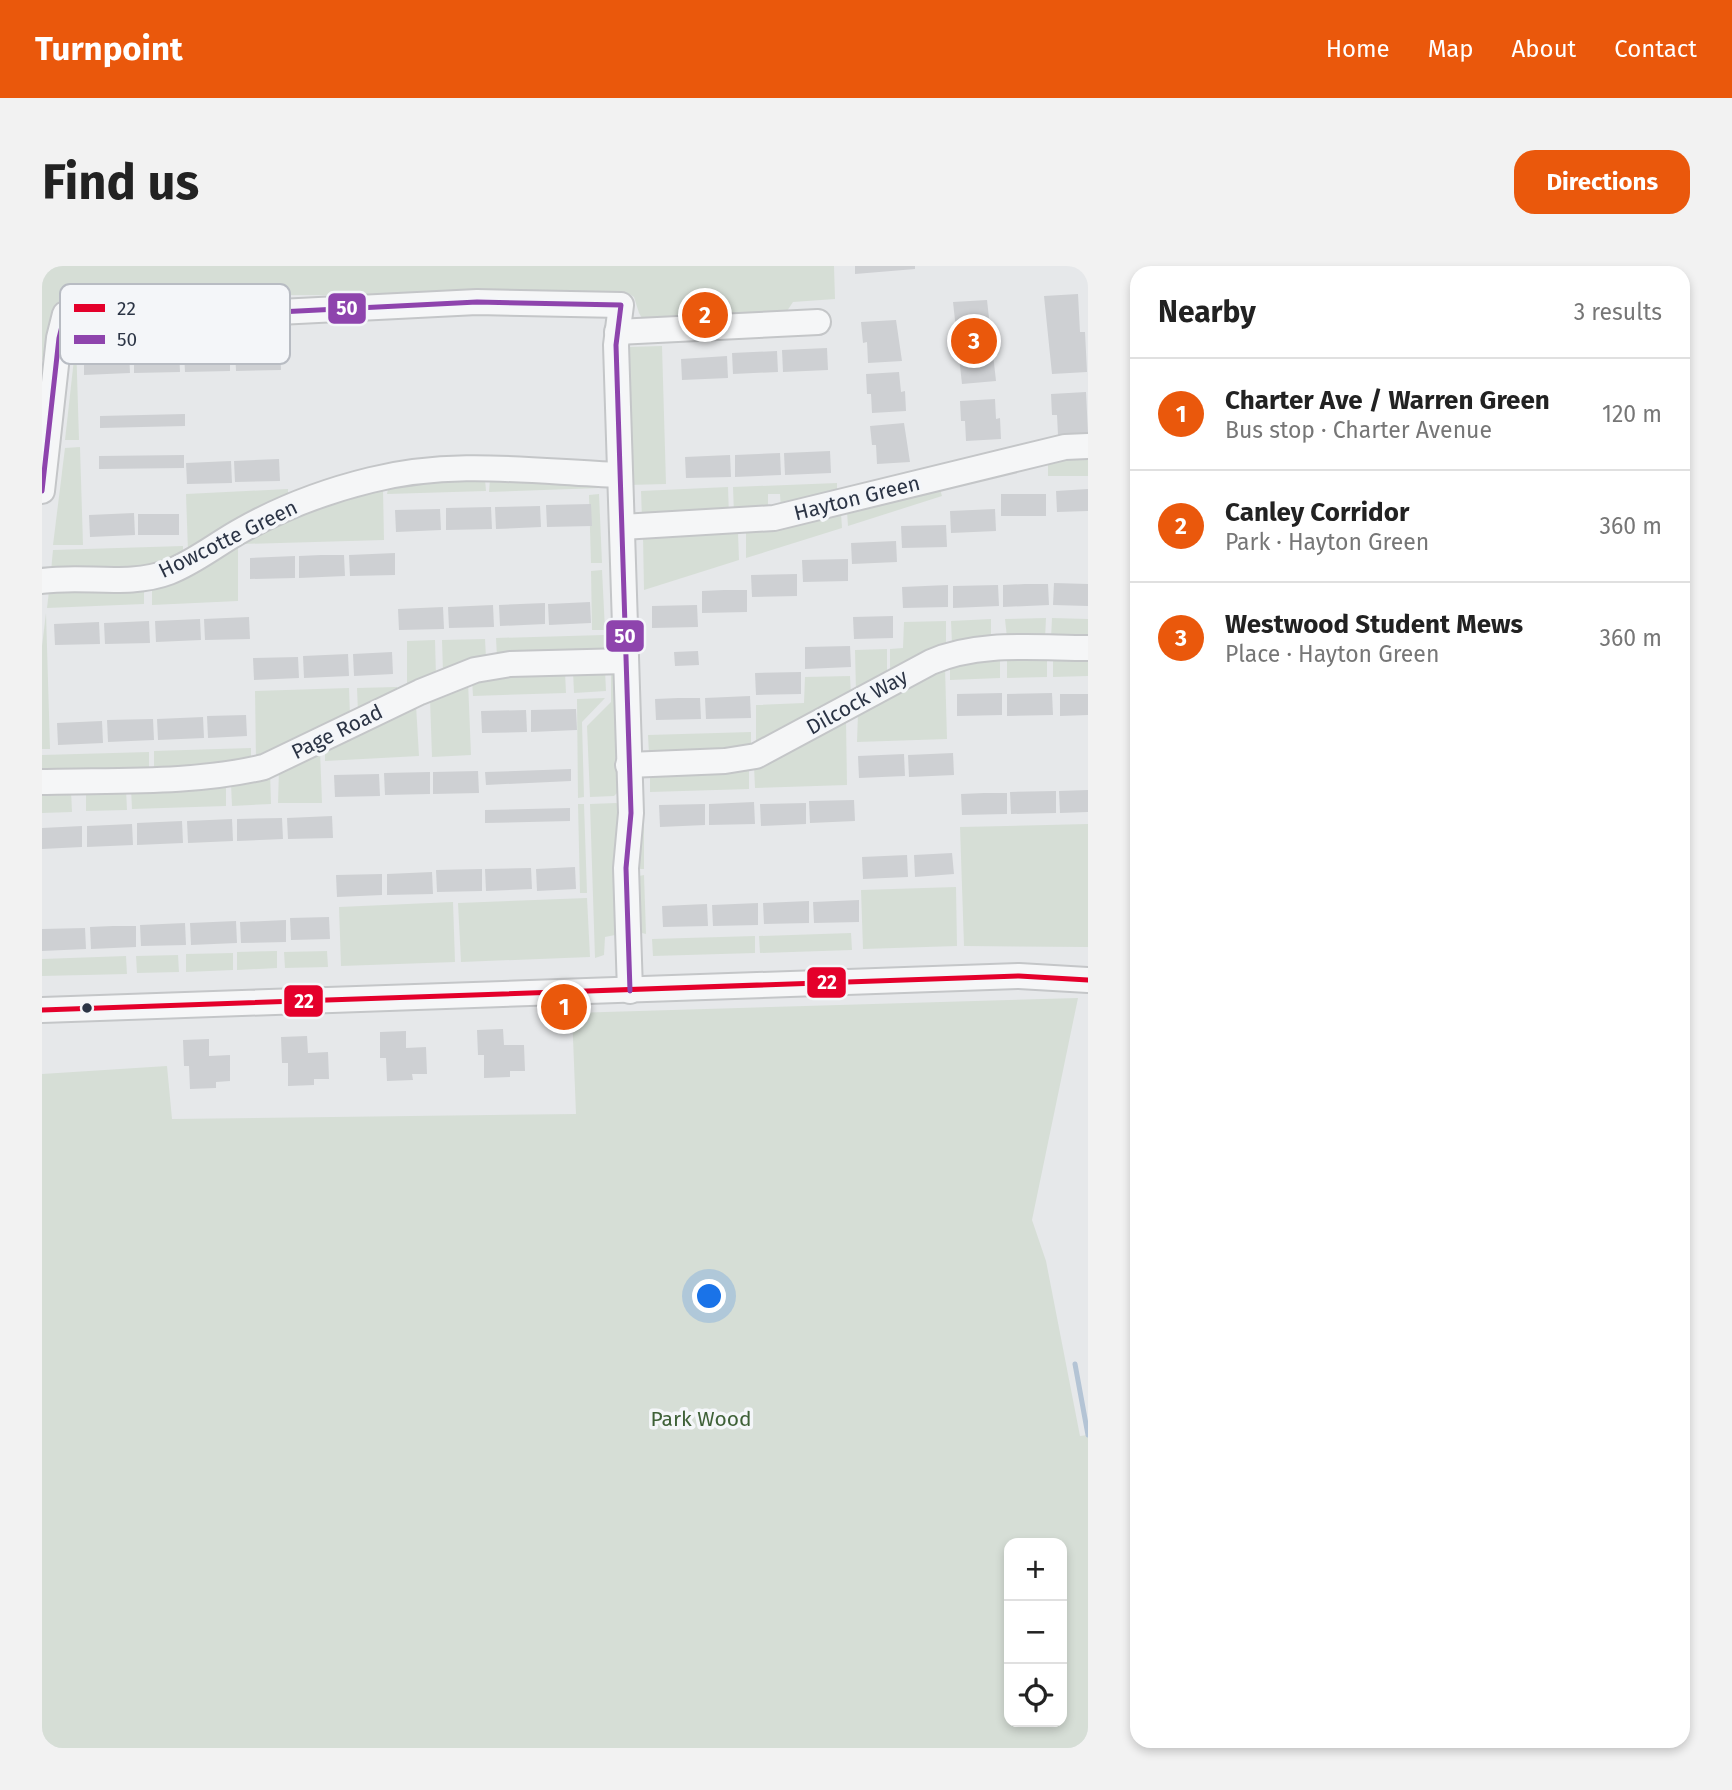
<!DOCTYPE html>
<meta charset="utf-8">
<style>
:root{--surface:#fff;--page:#f2f2f2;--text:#222;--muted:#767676;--line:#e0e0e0;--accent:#ea580c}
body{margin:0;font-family:"Fira Sans",sans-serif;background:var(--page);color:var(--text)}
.controls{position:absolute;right:21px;bottom:21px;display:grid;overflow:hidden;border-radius:14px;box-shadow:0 4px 10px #0003}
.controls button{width:63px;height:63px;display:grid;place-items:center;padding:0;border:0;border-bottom:2px solid var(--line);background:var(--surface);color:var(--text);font:35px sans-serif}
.you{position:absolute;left:668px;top:1031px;width:24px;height:24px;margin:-18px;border:5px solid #fff;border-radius:50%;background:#1a73e8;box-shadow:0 0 0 10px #1a73e833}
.badge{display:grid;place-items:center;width:46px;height:46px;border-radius:50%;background:var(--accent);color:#fff;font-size:23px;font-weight:700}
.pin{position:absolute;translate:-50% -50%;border:4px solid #fff;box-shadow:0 2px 7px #0006}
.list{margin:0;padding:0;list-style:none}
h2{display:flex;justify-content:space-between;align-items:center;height:91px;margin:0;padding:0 28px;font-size:30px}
h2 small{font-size:23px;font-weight:400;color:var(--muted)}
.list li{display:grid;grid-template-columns:46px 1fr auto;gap:21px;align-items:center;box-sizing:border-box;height:112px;padding:0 28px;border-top:2px solid var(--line)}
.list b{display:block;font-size:26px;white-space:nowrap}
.list p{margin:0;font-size:23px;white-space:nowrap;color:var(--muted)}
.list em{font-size:23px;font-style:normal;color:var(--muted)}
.icon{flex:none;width:38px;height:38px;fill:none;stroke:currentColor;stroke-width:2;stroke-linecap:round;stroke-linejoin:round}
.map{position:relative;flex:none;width:1046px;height:1482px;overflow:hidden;border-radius:21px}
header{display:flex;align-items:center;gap:42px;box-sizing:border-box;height:98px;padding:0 35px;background:var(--accent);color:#fff}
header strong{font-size:33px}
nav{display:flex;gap:38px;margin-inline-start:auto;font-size:24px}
.intro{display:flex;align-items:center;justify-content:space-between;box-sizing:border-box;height:168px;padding:0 42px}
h1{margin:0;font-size:49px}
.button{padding:18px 32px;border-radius:21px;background:var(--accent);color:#fff;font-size:24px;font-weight:700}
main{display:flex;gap:42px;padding:0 42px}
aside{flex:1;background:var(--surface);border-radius:21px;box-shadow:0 4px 10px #0003}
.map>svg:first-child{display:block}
.green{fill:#d6ded6;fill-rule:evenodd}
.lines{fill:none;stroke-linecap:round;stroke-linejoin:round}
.stream{stroke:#b4c4d5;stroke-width:5}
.building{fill:#ced0d3}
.minor-casing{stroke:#c4c6c8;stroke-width:28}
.minor{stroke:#f5f6f7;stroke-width:24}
.bus-1-casing{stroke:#f4f6f9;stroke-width:10}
.bus-2-casing{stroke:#f4f6f9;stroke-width:10}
.bus-1{stroke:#e4002b;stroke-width:5}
.bus-2{stroke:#8e44ad;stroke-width:5}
.bus-dot{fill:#2b3445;stroke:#f4f6f9;stroke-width:2.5}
.labels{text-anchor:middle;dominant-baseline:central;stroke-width:7;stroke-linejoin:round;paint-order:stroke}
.street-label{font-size:21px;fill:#2b3445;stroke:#f4f6f9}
.park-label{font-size:21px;fill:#3f6138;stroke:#f4f6f9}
.key{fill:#f4f6f9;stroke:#b8bcc3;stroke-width:2}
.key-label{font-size:19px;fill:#2b3445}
.line-badge{stroke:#f4f6f9;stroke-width:2.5}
.badge-label{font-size:19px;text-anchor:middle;font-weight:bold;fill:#fff}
</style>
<header>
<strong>Turnpoint</strong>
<nav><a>Home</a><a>Map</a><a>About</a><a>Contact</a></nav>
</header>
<div class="intro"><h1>Find us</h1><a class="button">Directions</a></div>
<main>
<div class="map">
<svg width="1046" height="1482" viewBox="0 0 1046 1482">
<rect width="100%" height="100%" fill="#e6e8ea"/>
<!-- green -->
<g class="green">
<path d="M0,0H792L793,33L751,36L745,45L718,52L601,54L597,47L592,31C582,24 575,24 565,30L183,29L172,33H20C4,44 6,76 3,94H0Z"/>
<polygon points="34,75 37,174 23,174"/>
<polygon points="620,80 624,218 586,219 585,81"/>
<polygon points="38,181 41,279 11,279 23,182"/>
<polygon points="1046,190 1046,210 1006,210 1006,196"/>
<polygon points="443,213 444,225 345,228 346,223 389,215"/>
<polygon points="448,213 557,219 558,222 447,226"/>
<polygon points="795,217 795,230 739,244 738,228 726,228 726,247 692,249 691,221"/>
<polygon points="686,221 687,250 600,253 599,225"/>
<polygon points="246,223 246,231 146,286 144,228"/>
<path d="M341,223L342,274L199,278C245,253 291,236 341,223Z"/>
<polygon points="898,223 900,230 806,260 805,246"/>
<polygon points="557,228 560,297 549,297 547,229"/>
<polygon points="799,247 800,262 704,292 704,266 735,264"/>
<polygon points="696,267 697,294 602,324 601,270"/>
<polygon points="196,278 196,335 110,339 110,322"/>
<polygon points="141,280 141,289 113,302 9,305 11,284"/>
<polygon points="560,304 563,364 550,364 549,305"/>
<polygon points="102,323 102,338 5,342 7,325"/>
<polygon points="4,347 8,483 0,483 0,380"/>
<polygon points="1004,352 1003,373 965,372 963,353"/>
<polygon points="1010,352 1046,353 1046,372 1009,373"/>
<polygon points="949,353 949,373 910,378 909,355"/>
<polygon points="904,355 904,379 848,407 848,383 861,382 862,356"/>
<polygon points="562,369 563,387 455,391 454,372"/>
<polygon points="443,373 444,392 401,407 400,374"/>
<polygon points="393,374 394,411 365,423 365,375"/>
<polygon points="845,383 845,409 814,426 813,384"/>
<polygon points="1005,391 1005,411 965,412 965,392"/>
<polygon points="1011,391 1046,391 1046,410 1011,411"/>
<polygon points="958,393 958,412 908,414 908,398"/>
<polygon points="903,401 905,473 815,476 816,447"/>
<polygon points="563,404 564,425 532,427 531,405"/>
<polygon points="569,405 574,409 580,522 572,530 548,531 545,460 569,436"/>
<polygon points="523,406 524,427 431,430 430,413"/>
<polygon points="808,410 809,429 714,480 714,439 762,437 763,411"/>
<polygon points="426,415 429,489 390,491 388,433"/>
<polygon points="355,421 355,428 316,446 315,422"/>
<polygon points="307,422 308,450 214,493 213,425"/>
<polygon points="563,432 540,456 542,531 536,532 535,433"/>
<polygon points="374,439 377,490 283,495 283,481"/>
<polygon points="804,453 805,519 713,522 712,500"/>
<polygon points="709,466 709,482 607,488 606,469"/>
<polygon points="209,482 209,495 112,504 112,485"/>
<polygon points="278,484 280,537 236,537 237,503"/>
<polygon points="107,486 107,504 0,508 0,489"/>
<polygon points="707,501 707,523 608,526 608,507"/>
<polygon points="228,506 229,538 190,540 189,518"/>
<polygon points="602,507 602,603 596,603 596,513"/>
<polygon points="184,518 184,540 90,543 89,522"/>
<polygon points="84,523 85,544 44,545 44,524"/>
<polygon points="29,524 30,546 0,547 0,525"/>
<polygon points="574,537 578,539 576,666 573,669 563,671 562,689 553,692 548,538"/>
<polygon points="536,538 542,538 545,627 538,627"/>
<polygon points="1046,558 1046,681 922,680 918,561"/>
<polygon points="602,609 604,668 596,666 592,611"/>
<polygon points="914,621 915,680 821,683 819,624"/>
<polygon points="545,632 548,691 419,696 416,637"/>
<polygon points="411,636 413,696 299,700 297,641"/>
<polygon points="809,667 810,684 718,687 717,670"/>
<polygon points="713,670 713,687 611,690 610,673"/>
<polygon points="235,685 235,702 195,704 195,686"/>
<polygon points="285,685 286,701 243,702 242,686"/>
<polygon points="191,687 191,704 144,706 144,688"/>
<polygon points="136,689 137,706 95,707 94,690"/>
<polygon points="84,690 85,708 0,710 0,693"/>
<path d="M1036,732L990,954L1004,995L1038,1170L1046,1169V1482H0V808L125,800L130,853L534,848L530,747ZM967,1277H1020V1456H967Z"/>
</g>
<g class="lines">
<!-- stream -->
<polyline class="stream" points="1033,1098 1046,1169"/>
</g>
<!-- building -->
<g class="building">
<polygon points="813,0 873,0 873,3 813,8"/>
<polygon points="1036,28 1038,66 1043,66 1045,106 1010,108 1002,30"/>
<polygon points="945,34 954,115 920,118 911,36"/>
<polygon points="854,54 860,95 826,97 825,76 821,77 819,56"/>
<polygon points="238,82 239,104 194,105 193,83"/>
<polygon points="785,82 786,104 741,106 740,84"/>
<polygon points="188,83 188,105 143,106 142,85"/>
<polygon points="137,84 138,106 92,107 92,85"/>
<polygon points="735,85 736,106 691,108 690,87"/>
<polygon points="87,86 88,107 42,109 42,87"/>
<polygon points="685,90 686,112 640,114 639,93"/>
<polygon points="857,106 859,126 863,125 864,145 830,147 829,128 825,128 824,108"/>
<polygon points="1044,126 1046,167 1016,169 1015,149 1010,149 1009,128"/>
<polygon points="953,133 954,153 958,152 959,173 924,175 923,155 919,155 918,135"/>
<polygon points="143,148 143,160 58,162 58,150"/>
<polygon points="862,157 868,196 835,198 834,179 830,179 828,160"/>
<polygon points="788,185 789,207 743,209 742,187"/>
<polygon points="738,187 739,209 693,211 693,189"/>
<polygon points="142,189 142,202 57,203 57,190"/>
<polygon points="688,189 689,211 644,212 643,191"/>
<polygon points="237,193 238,215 193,216 192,195"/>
<polygon points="189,195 190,217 145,218 144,197"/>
<polygon points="1046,223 1046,245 1015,246 1014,225"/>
<rect x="959" y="228" width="45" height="22"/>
<polygon points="549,238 550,260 505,261 504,239"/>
<polygon points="498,240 499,261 454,263 453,241"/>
<polygon points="449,241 450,263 404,264 404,242"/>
<polygon points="398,243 399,264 354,266 353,244"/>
<polygon points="953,243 954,265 909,267 908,245"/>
<polygon points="92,247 93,269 48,271 47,249"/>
<rect x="96" y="248" width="41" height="21"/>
<polygon points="904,259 905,281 860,282 859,260"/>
<polygon points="854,275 855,296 810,298 809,277"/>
<polygon points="353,287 353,309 308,310 307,289"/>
<polygon points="279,289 302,289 303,310 257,312 257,290"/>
<polygon points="253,290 253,312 208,313 208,292"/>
<polygon points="806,293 806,315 761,316 760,294"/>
<polygon points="755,308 755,330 710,331 709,309"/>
<polygon points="1012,317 1046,318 1046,340 1011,339"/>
<polygon points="983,318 1006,318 1007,339 961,341 961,319"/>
<polygon points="906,319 906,341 861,342 860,321"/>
<polygon points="956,319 957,340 911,342 911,320"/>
<polygon points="682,324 705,324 705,346 660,347 660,325"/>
<polygon points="548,336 549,357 507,359 506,338"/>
<polygon points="503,337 503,358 458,360 457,339"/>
<polygon points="451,339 452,361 407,362 406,341"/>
<polygon points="655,339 656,361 610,362 610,340"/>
<polygon points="401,341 402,363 357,364 356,343"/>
<polygon points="851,350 851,372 812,373 811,351"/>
<polygon points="207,351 208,373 163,374 162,353"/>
<polygon points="158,353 159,374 114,376 113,355"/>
<polygon points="107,355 108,377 63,378 62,357"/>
<polygon points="57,356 58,378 13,379 12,358"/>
<polygon points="808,380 809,401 763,403 763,381"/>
<polygon points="656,385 657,399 633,400 632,386"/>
<polygon points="350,386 351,408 312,410 311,388"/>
<polygon points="306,388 307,410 262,412 261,390"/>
<polygon points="256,391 257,412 212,414 211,392"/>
<polygon points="759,406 759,428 714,429 713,407"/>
<polygon points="960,427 960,449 915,450 915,428"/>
<polygon points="1010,427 1011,449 965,450 965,428"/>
<polygon points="1018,428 1046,428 1046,449 1018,450"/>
<polygon points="708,430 709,452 664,453 663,432"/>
<polygon points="636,432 658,432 659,453 614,454 613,433"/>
<polygon points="534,443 535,464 489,466 489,444"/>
<polygon points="484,444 485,466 440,467 439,445"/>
<polygon points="204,449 205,470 166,472 165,450"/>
<polygon points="161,451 162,472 116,474 115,453"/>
<polygon points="111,453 112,474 66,476 65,454"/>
<polygon points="60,455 61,477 16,479 15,457"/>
<polygon points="911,487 912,509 867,511 866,489"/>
<polygon points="862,488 863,510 817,512 816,490"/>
<polygon points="529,503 529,515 444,519 443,506"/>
<polygon points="436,505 437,527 391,528 391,506"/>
<polygon points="388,506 388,528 343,529 342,507"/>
<polygon points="337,508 338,530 293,531 292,509"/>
<polygon points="1046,524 1046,546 1018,547 1017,525"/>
<polygon points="1014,525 1014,547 969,548 968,526"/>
<polygon points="942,527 965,527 965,548 920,549 919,528"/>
<polygon points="812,534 813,555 768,557 767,535"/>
<polygon points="712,536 713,558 667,559 667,538"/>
<polygon points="764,537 764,558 719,560 718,538"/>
<polygon points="663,538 663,559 618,561 617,539"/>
<polygon points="528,542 528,555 443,557 443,544"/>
<polygon points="290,550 291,572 246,573 245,552"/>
<polygon points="240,552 241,573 195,575 195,553"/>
<polygon points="190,553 191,575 146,577 145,555"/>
<polygon points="140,555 141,577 95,579 95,557"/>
<polygon points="90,558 91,579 45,581 45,560"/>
<polygon points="40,560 40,581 0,583 0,562"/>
<polygon points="910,587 912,608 873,611 872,589"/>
<polygon points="865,589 866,611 821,613 820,591"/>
<polygon points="533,601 534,623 495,625 494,603"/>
<polygon points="489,602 490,623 444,625 443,603"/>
<polygon points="440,603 440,625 395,626 394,604"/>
<polygon points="390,606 391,628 345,629 345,608"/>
<polygon points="340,608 340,629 295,631 294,609"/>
<polygon points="817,634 817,656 772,657 771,636"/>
<polygon points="767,635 767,657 722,658 721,637"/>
<polygon points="716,637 716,659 671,660 670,639"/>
<polygon points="665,638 666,660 621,661 620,640"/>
<polygon points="287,651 288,673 249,674 248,652"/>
<polygon points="244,654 244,676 199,677 198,656"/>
<polygon points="194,655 195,677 149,679 148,657"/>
<polygon points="143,657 144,679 99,680 98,659"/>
<polygon points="71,660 94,660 94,681 49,683 48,661"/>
<polygon points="43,662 44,683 0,685 0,663"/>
<polygon points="461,763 462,779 482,779 483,805 468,805 468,811 442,812 442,789 436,789 435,764"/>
<polygon points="364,765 364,782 384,781 385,808 370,808 371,814 345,815 344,792 338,792 338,766"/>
<polygon points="265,770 266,787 286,786 287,813 272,813 272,819 246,820 246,797 240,797 239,771"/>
<polygon points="167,773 167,790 188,789 188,815 174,816 174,822 148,823 147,800 142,800 141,774"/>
</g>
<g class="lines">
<!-- minor casing -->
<g class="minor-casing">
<g id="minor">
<polyline points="575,66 776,56"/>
<polyline points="0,225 17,72 23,48 195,48 435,36 579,39 574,79 589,547 584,602 588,725"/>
<polyline points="580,261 732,252 1023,181 1046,180"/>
<path d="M0,315C41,309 88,321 127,306C153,296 176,277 200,264C241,241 284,225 329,214C414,193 492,206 578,209"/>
<path d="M586,499L683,495L714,490L889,396C937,375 995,382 1046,382"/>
<path d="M0,516C74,514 150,518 222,501L378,426L433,404L468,398L584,395"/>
<polyline points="0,744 977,710 1046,714"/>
</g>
</g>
<!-- minor -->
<use href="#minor" class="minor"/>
<!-- bus-1 casing -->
<g class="bus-1-casing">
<polyline id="bus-1" points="0,744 977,710 1046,714"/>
</g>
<!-- bus-2 casing -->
<g class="bus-2-casing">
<polyline id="bus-2" points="0,225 17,72 23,48 195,48 435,36 579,39 574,79 589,547 584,602 588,725"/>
</g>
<!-- bus-1 -->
<use href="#bus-1" class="bus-1"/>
<!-- bus-2 -->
<use href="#bus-2" class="bus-2"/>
</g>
<!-- markers -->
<circle class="bus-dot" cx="45" cy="742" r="6"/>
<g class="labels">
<!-- street labels -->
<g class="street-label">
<text transform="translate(815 232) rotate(-14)">Hayton Green</text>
<text transform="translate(186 273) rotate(-26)">Howcotte Green</text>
<text transform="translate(815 436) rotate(-29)">Dilcock Way</text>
<text transform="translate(295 466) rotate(-26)">Page Road</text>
</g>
<!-- park labels -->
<g class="park-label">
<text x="659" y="1153">Park Wood</text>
</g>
</g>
<!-- legend -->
<rect x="18" y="18" width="230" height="80" rx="10" class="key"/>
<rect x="32" y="38" width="31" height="8" fill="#e4002b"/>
<rect x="32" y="69" width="31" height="9" fill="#8e44ad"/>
<g class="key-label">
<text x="75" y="49">22</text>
<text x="75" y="80">50</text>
</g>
<g class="line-badge">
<rect x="285" y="26" width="40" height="33" rx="7" fill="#8e44ad"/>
<rect x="563" y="353" width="40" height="34" rx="7" fill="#8e44ad"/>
<rect x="764" y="700" width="41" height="33" rx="7" fill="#e4002b"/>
<rect x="241" y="718" width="41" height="34" rx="7" fill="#e4002b"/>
</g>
<g class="badge-label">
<text x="305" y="49">50</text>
<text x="583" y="377">50</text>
<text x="785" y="723">22</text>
<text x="262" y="742">22</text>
</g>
</svg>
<div class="controls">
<button>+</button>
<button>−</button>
<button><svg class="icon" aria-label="locate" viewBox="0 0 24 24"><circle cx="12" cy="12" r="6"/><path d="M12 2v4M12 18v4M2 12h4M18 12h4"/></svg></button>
</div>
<div class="you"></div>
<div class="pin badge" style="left:522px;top:741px">1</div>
<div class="pin badge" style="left:663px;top:49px">2</div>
<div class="pin badge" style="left:932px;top:75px">3</div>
</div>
<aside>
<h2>Nearby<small>3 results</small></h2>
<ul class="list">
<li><span class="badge">1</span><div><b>Charter Ave / Warren Green</b><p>Bus stop · Charter Avenue</p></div><em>120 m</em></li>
<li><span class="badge">2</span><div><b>Canley Corridor</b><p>Park · Hayton Green</p></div><em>360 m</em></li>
<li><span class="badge">3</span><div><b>Westwood Student Mews</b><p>Place · Hayton Green</p></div><em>360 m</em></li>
</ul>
</aside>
</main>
